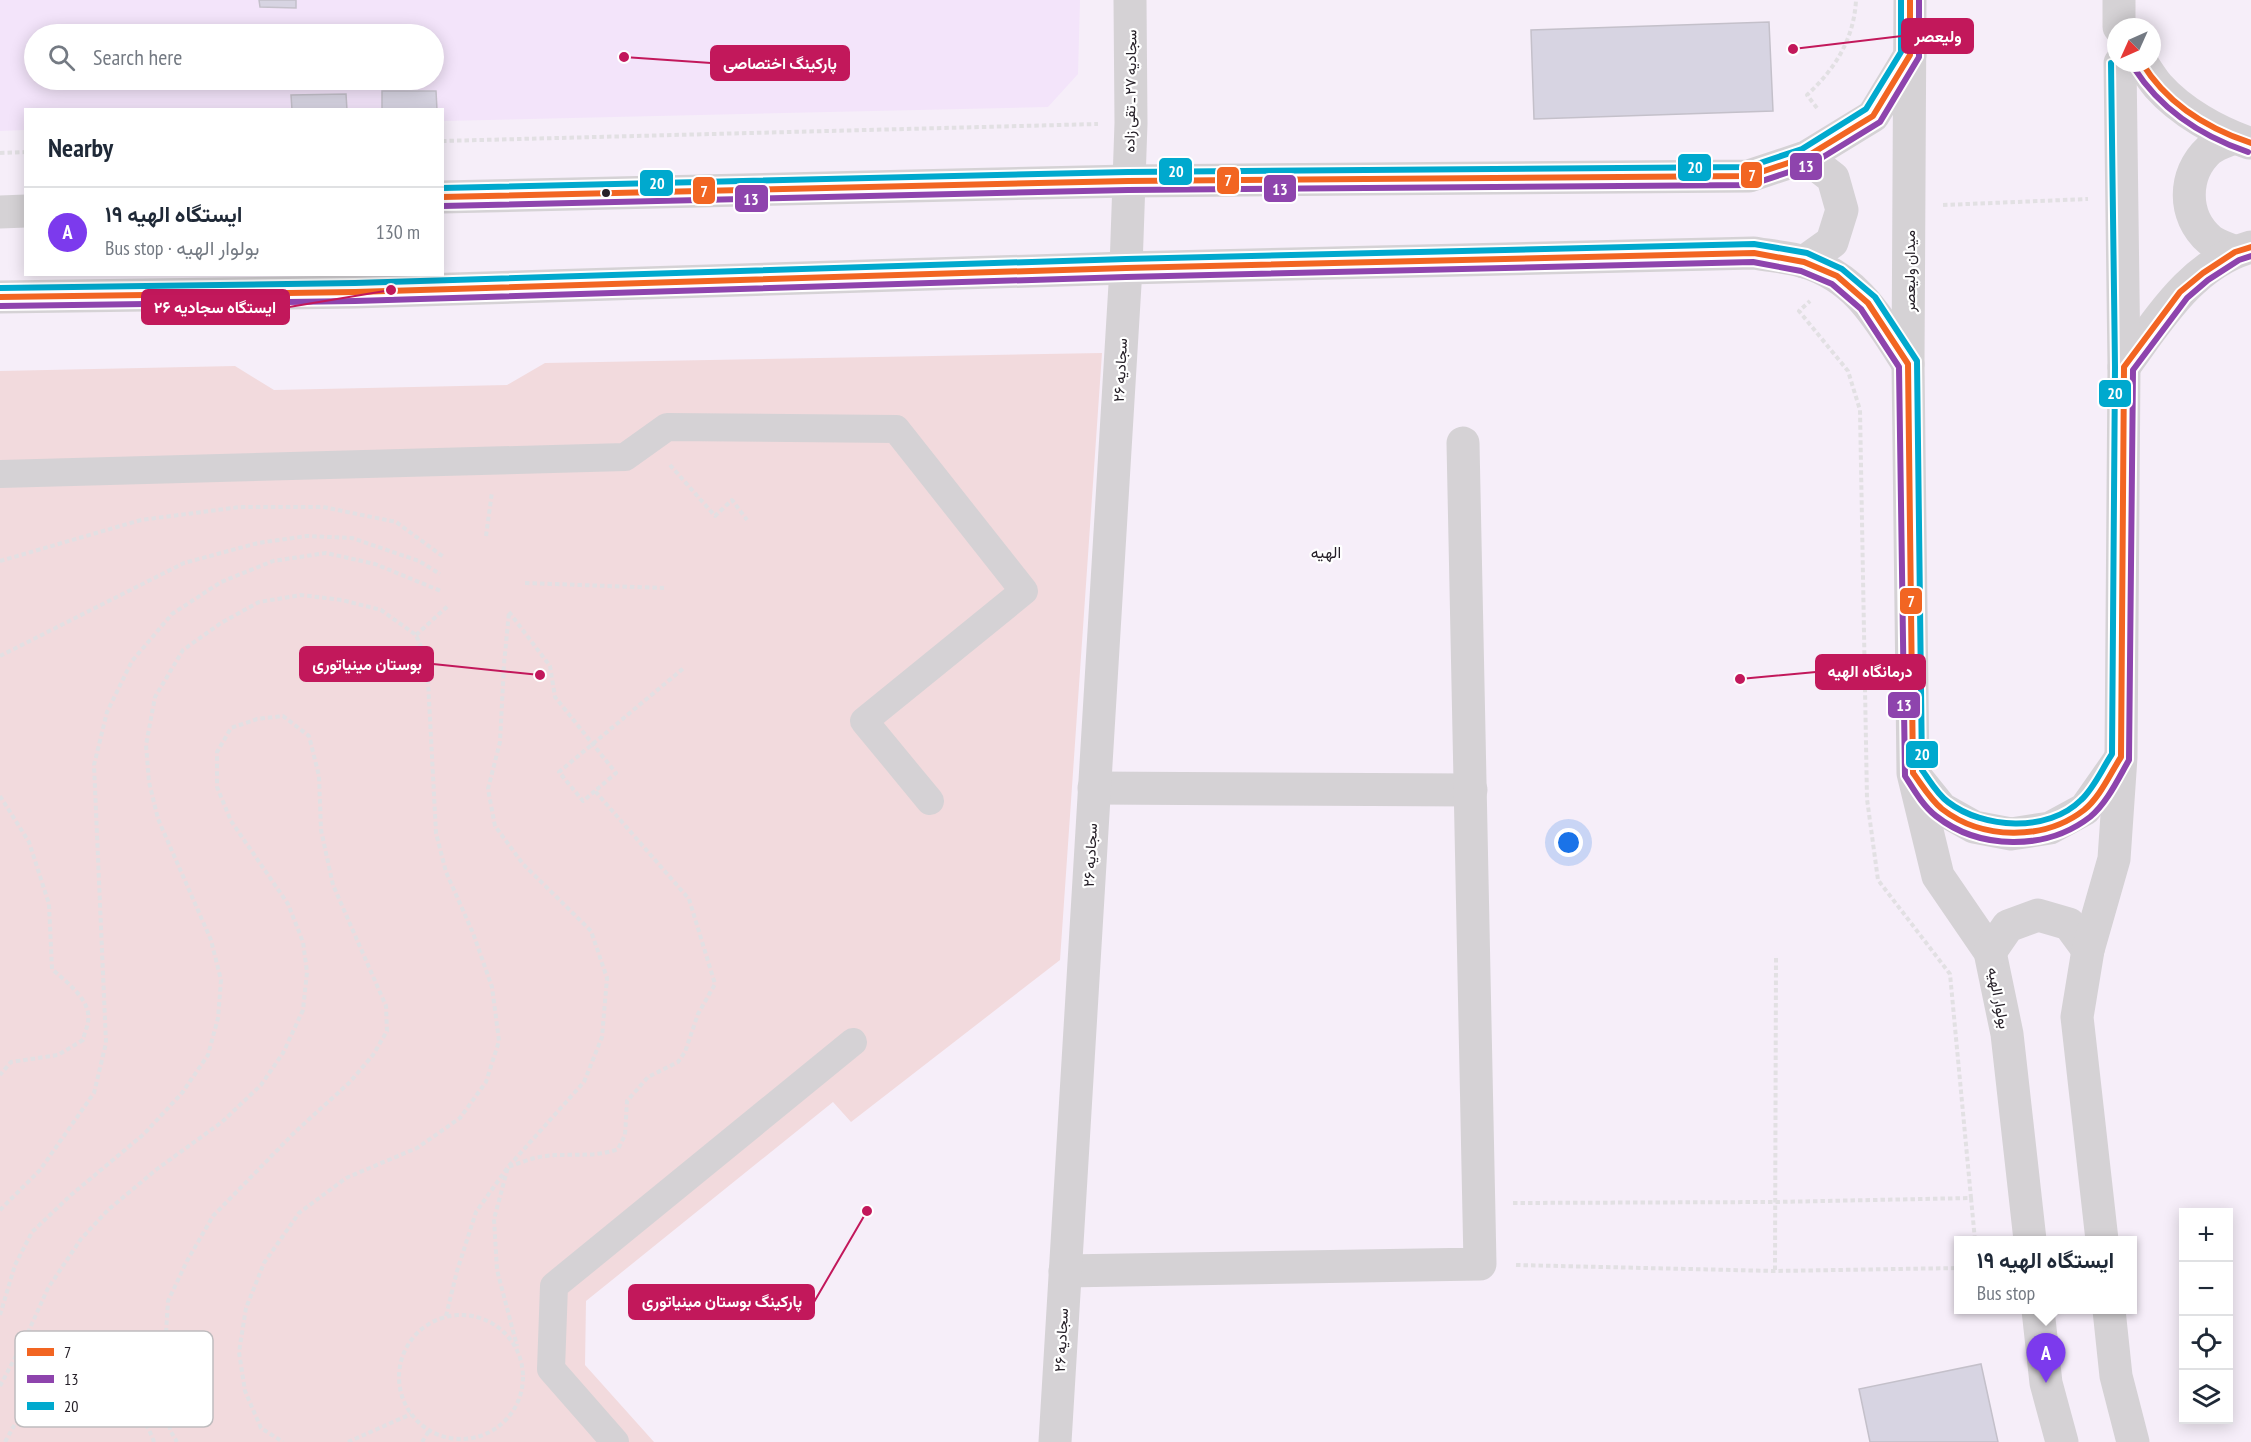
<!DOCTYPE html>
<meta charset="utf-8">
<style>
:root{--surface:#fff;--page:#f6f6f7;--text:#1f2937;--muted:#747a83;--line:#e0e1e3;--accent:#7c3aed}
body{margin:0;font-family:"PT Sans Narrow",Vazirmatn,sans-serif;background:var(--page);color:var(--text)}
.controls{position:absolute;right:18px;bottom:18px;display:grid;overflow:hidden;border-radius:0px;box-shadow:0 3px 15px #0003}
.controls button{width:54px;height:54px;display:grid;place-items:center;padding:0;border:0;border-bottom:2px solid var(--line);background:var(--surface);color:var(--text);font:30px sans-serif}
.compass{position:absolute;left:2107px;top:18px;width:54px;height:54px;border-radius:50%;background:var(--surface);box-shadow:0 3px 15px #0003;rotate:225deg}
.you{position:absolute;left:1569px;top:843px;width:21px;height:21px;margin:-15px;border:4px solid #fff;border-radius:50%;background:#1a73e8;box-shadow:0 0 0 9px #1a73e833}
.badge{display:grid;place-items:center;width:39px;height:39px;border-radius:50%;background:var(--accent);color:#fff;font-size:20px;font-weight:700}
.pin{position:absolute;translate:-50% -50px;filter:drop-shadow(0 2px 3px #0008)}
.pin::after{content:'';position:absolute;top:32px;width:21px;height:18px;background:inherit;clip-path:polygon(0 0,100% 0,50% 100%)}
.popup{position:absolute;left:1954px;top:1236px;width:183px;height:78px;box-sizing:border-box;display:grid;place-content:center;border-radius:0px;background:var(--surface);filter:drop-shadow(0 2px 4px #0005);font-size:20px;white-space:nowrap;color:var(--muted)}
.popup b{font-size:22px;color:var(--text)}
.popup::after{content:'';position:absolute;left:50%;top:100%;margin-left:-12px;border:12px solid transparent;border-top-color:var(--surface)}
.list{margin:0;padding:0;list-style:none}
h2{display:flex;justify-content:space-between;align-items:center;height:78px;margin:0;padding:0 24px;font-size:26px}
h2 small{font-size:20px;font-weight:400;color:var(--muted)}
.list li{display:grid;grid-template-columns:39px 1fr auto;gap:18px;align-items:center;box-sizing:border-box;height:90px;padding:0 24px;border-top:2px solid var(--line)}
.list b{display:block;font-size:22px;white-space:nowrap}
.list p{margin:0;font-size:20px;white-space:nowrap;color:var(--muted)}
.list em{font-size:20px;font-style:normal;color:var(--muted)}
.icon{flex:none;width:33px;height:33px;fill:none;stroke:currentColor;stroke-width:2;stroke-linecap:round;stroke-linejoin:round}
.map{position:relative;flex:none;width:2251px;height:1442px;overflow:hidden}
.search{position:absolute;background:var(--surface);box-shadow:0 3px 15px #0003;left:24px;top:24px;width:420px;height:66px;display:flex;align-items:center;gap:15px;box-sizing:border-box;padding:0 21px;border-radius:33px;color:var(--muted);font-size:22px}
.panel{position:absolute;background:var(--surface);box-shadow:0 3px 15px #0003;left:24px;top:108px;width:420px;height:168px;border-radius:0px}
.map>svg:first-child{display:block}
.built{fill:#f3e4fa;fill-rule:evenodd}
.green{fill:#f2dadd}
.building{fill:#d7d4e2;stroke:#c4c0ca;stroke-width:1.5}
.lines{fill:none;stroke-linecap:round;stroke-linejoin:round}
.path{stroke:#e2e0e3;stroke-width:4;stroke-dasharray:4.5 3;stroke-linecap:butt}
.pedestrian{stroke:#d5d2d5;stroke-width:28}
.minor{stroke:#d5d2d5;stroke-width:33}
.secondary{stroke:#d5d2d5;stroke-width:33}
.bus-1-casing{stroke:#fff;stroke-width:10}
.bus-2-casing{stroke:#fff;stroke-width:10}
.bus-3-casing{stroke:#fff;stroke-width:10}
.bus-1{stroke:#f26522;stroke-width:6}
.bus-2{stroke:#8e44ad;stroke-width:6}
.bus-3{stroke:#00a9ce;stroke-width:6}
.bus-dot{fill:#262028;stroke:#fff;stroke-width:2}
.labels{text-anchor:middle;dominant-baseline:central;stroke-width:4.5;stroke-linejoin:round;paint-order:stroke}
.street-label{font-size:15px;fill:#262028;stroke:#fff}
.neighbourhood-label{font-size:16px;fill:#262028;stroke:#fff}
.key{fill:#fff;stroke:#bebcbe;stroke-width:1.5}
.key-label{font-size:16px;fill:#262028}
.leader{fill:none;stroke:#c2185b;stroke-width:2}
.callout-dot{fill:#c2185b;stroke:#fff;stroke-width:2}
.callout{fill:#c2185b;stroke:#c2185b;stroke-width:2}
.callout-label{font-size:16px;text-anchor:middle;font-weight:bold;fill:#fff}
.line-badge{stroke:#fff;stroke-width:2}
.badge-label{font-size:16px;text-anchor:middle;font-weight:bold;fill:#fff}
</style>
<div class="map">
<svg width="2251" height="1442" viewBox="0 0 2251 1442">
<rect width="100%" height="100%" fill="#f6eef9"/>
<!-- built -->
<path class="built" d="M0,0H1080L1078,74L1048,107L443,121L442,110H26L25,130L0,131ZM34,34H434V80H34Z"/>
<!-- green -->
<polygon class="green" points="1102,353 1060,960 851,1122 833,1102 586,1301 585,1365 654,1442 0,1442 0,371 235,366 274,390 507,385 545,363"/>
<!-- building -->
<g class="building">
<polygon points="259,0 296,0 296,8 260,7"/>
<polygon points="1769,22 1773,111 1534,119 1531,30"/>
<polygon points="382,91 436,91 437,110 382,110"/>
<polygon points="346,94 347,110 292,110 291,95"/>
<polygon points="1981,1364 1998,1442 1870,1442 1859,1389"/>
</g>
<g class="lines">
<!-- path -->
<g class="path">
<path d="M1817,108L1807,95C1835,69 1854,39 1856,0"/>
<polyline points="442,141 1098,124"/>
<polyline points="0,153 26,152"/>
<polyline points="1943,205 2088,199"/>
<polyline points="670,465 715,516 732,500 747,520"/>
<polyline points="486,536 492,492"/>
<polyline points="0,561 141,520 240,507 323,507 396,522 445,558"/>
<polyline points="525,583 664,588"/>
<path d="M509,612L550,666L555,697L616,773L595,791L689,899L715,984L698,1014L685,1052L678,1062L648,1077L627,1101L625,1135L618,1149C595,1158 570,1153 546,1156C533,1157 520,1163 508,1167L494,1219L497,1270L517,1346"/>
<polyline points="416,635 449,605"/>
<polyline points="0,656 184,563 258,543 307,536 352,538 419,561 440,574"/>
<polyline points="595,791 583,801 559,772 685,667"/>
<path d="M0,796L29,842L49,904L52,969C66,982 92,1000 88,1022C87,1028 84,1034 83,1040L58,1055L11,1062L0,1075"/>
<polyline points="1971,1198 1975,1240"/>
<polyline points="1513,1203 1775,1202 1971,1198 1950,974 1878,880 1867,799 1860,410 1848,371 1799,311 1810,301"/>
<polyline points="0,1210 40,1170 94,1093 106,1043 94,765 107,712 132,661 172,614 221,582 273,561 326,553 375,564 441,591"/>
<polyline points="1516,1265 1775,1271 1959,1268"/>
<polyline points="1775,1270 1776,956"/>
<polyline points="0,1315 15,1265 32,1232 71,1195 144,1134 182,1093 208,1055 218,1018 221,980 211,940 158,819 149,782 146,745 155,697 183,650 221,623 259,602 301,595 342,600 381,610 416,635 427,661 436,833 446,872 473,933 492,987 499,1041 486,1082 460,1118 417,1148 346,1178 299,1213 264,1263 246,1308 239,1352 245,1391 261,1428 283,1442"/>
<circle cx="461" cy="1377" r="62"/>
<polyline points="446,1316 457,1271 476,1212 508,1167 584,1082 602,1037 607,978 591,931 523,864 495,826 488,789 500,742 504,664 509,612"/>
<polyline points="0,1386 25,1339 48,1288 81,1239 108,1210 157,1169 222,1122 261,1085 283,1053 303,1010 307,972 303,942 288,904 231,821 217,787 217,752 231,728 257,719 283,716 309,736 319,776 321,830 333,885 386,1006 387,1031 373,1055 349,1083 295,1132 213,1216 187,1261 168,1301 166,1333 164,1390 170,1430 177,1442"/>
<path d="M5,1442C14,1426 20,1413 34,1401C77,1366 138,1393 154,1442"/>
<polyline points="348,1442 411,1414"/>
<polyline points="422,1442 429,1431"/>
</g>
<!-- pedestrian -->
<g class="pedestrian">
<polyline points="0,474 625,457 667,427 896,429 1024,591 864,721 930,801"/>
<polyline points="615,1442 551,1369 554,1286 853,1042"/>
</g>
<!-- minor -->
<g class="minor">
<polyline points="1094,788 1471,790"/>
<polyline points="1065,1271 1480,1264 1463,443"/>
<polyline points="1055,1442 1126,268 1131,123 1130,0"/>
</g>
<!-- secondary -->
<g class="secondary">
<polyline points="1910,0 1908,364 1913,773 1938,876 1990,952 2007,1034 2030,1240"/>
<polyline points="2119,0 2119,27"/>
<path d="M2142,63C2147,71 2152,79 2158,86C2181,112 2217,132 2249,143"/>
<path d="M2234,138C2227,141 2216,144 2209,150C2183,174 2182,216 2210,240C2216,245 2227,248 2235,252"/>
<polyline points="442,197 1128,181 1749,176 1806,157 1873,116 1910,55"/>
<polyline points="0,212 26,211"/>
<polyline points="1804,262 1832,242 1842,210 1833,178 1806,157"/>
<path d="M0,297L355,292L1126,268L1754,253C1770,256 1789,257 1805,262C1859,279 1879,320 1908,364"/>
<path d="M2124,367C2158,321 2192,263 2251,247"/>
<polyline points="1917,778 1942,809 1974,827 2011,834 2050,828 2085,809 2120,759"/>
<polyline points="1990,952 2008,926 2038,915 2069,924 2088,950"/>
<polyline points="2102,1240 2077,1017 2088,950 2114,859 2121,757 2124,367 2120,63"/>
<polyline points="2038,1310 2046,1383 2062,1442"/>
<polyline points="2109,1310 2116,1376 2133,1442"/>
</g>
<!-- bus-1 casing -->
<g class="bus-1-casing">
<g id="bus-1">
<path d="M2142,63C2167,104 2206,128 2251,143"/>
<polyline points="442,197 1128,181 1749,176 1806,157 1873,116 1910,55 1910,0"/>
<path d="M0,297L355,292L1126,268L1754,253L1804,262L1837,276L1868,303L1908,364L1913,773C1922,785 1930,799 1942,809C1982,840 2044,841 2084,810C2100,797 2110,774 2121,757L2124,367L2180,292L2203,273L2235,252L2251,247"/>
</g>
</g>
<!-- bus-2 casing -->
<g class="bus-2-casing">
<g id="bus-2">
<path d="M2134,68C2161,110 2201,136 2248,152"/>
<polyline points="442,206 1128,190 1750,185 1810,165 1880,122 1919,57 1919,0"/>
<path d="M0,306L355,301L1126,277L1753,262L1801,271L1832,284L1861,309L1899,367L1905,776C1914,790 1923,806 1936,816C1979,850 2046,851 2090,817C2107,803 2118,779 2129,760L2133,370L2187,298L2208,280L2239,260L2251,256"/>
</g>
</g>
<!-- bus-3 casing -->
<g class="bus-3-casing">
<g id="bus-3">
<polyline points="442,188 1128,172 1748,167 1802,149 1866,109 1901,52 1901,0"/>
<path d="M0,288L355,283L1126,259L1754,244L1807,253L1842,269L1875,297L1917,361L1922,770C1930,781 1937,794 1948,802C1983,829 2048,833 2081,800C2094,788 2102,769 2112,754L2115,367L2111,63"/>
</g>
</g>
<!-- bus-1 -->
<use href="#bus-1" class="bus-1"/>
<!-- bus-2 -->
<use href="#bus-2" class="bus-2"/>
<!-- bus-3 -->
<use href="#bus-3" class="bus-3"/>
</g>
<!-- markers -->
<circle class="bus-dot" cx="606" cy="193" r="5"/>
<g class="labels">
<!-- street labels -->
<g class="street-label">
<text transform="translate(1130 91) rotate(-89)">سجادیه ۲۷ ـ تقی زاده</text>
<text transform="translate(1909 271) rotate(-90)">میدان ولیعصر</text>
<text transform="translate(1120 370) rotate(-87)">سجادیه ۲۶</text>
<text transform="translate(1090 855) rotate(-87)">سجادیه ۲۶</text>
<text transform="translate(1999 998) rotate(79)">بولوار الهیه</text>
<text transform="translate(1061 1340) rotate(-87)">سجادیه ۲۶</text>
</g>
<!-- neighbourhood labels -->
<g class="neighbourhood-label">
<text x="1326" y="552">الهیه</text>
</g>
</g>
<!-- legend -->
<rect x="15" y="1331" width="198" height="96" rx="9" class="key"/>
<rect x="27" y="1348" width="27" height="8" fill="#f26522"/>
<rect x="27" y="1375" width="27" height="8" fill="#8e44ad"/>
<rect x="27" y="1402" width="27" height="8" fill="#00a9ce"/>
<g class="key-label">
<text x="64" y="1358">7</text>
<text x="64" y="1385">13</text>
<text x="64" y="1412">20</text>
</g>
<!-- callouts -->
<path class="leader" d="M1793 49L1902 36M624 57L711 63M391 290L289 307M540 675L433 664M1740 679L1816 672M867 1211L814 1302"/>
<g class="callout-dot">
<circle cx="1793" cy="49" r="6"/>
<circle cx="624" cy="57" r="6"/>
<circle cx="391" cy="290" r="6"/>
<circle cx="540" cy="675" r="6"/>
<circle cx="1740" cy="679" r="6"/>
<circle cx="867" cy="1211" r="6"/>
</g>
<g class="callout">
<rect x="1902" y="19" width="71" height="34" rx="6"/>
<rect x="711" y="46" width="138" height="34" rx="6"/>
<rect x="142" y="290" width="147" height="34" rx="6"/>
<rect x="300" y="647" width="133" height="34" rx="6"/>
<rect x="1816" y="655" width="109" height="34" rx="6"/>
<rect x="629" y="1285" width="185" height="34" rx="6"/>
</g>
<g class="callout-label">
<text x="1938" y="42">ولیعصر</text>
<text x="780" y="69">پارکینگ اختصاصی</text>
<text x="215" y="313">ایستگاه سجادیه ۲۶</text>
<text x="367" y="670">بوستان مینیاتوری</text>
<text x="1870" y="677">درمانگاه الهیه</text>
<text x="722" y="1307">پارکینگ بوستان مینیاتوری</text>
</g>
<g class="line-badge">
<rect x="1789" y="152" width="34" height="29" rx="6" fill="#8e44ad"/>
<rect x="1677" y="153" width="35" height="29" rx="6" fill="#00a9ce"/>
<rect x="1158" y="157" width="35" height="29" rx="6" fill="#00a9ce"/>
<rect x="1740" y="161" width="23" height="28" rx="6" fill="#f26522"/>
<rect x="1216" y="166" width="24" height="29" rx="6" fill="#f26522"/>
<rect x="639" y="169" width="35" height="28" rx="6" fill="#00a9ce"/>
<rect x="1263" y="174" width="34" height="29" rx="6" fill="#8e44ad"/>
<rect x="692" y="176" width="24" height="29" rx="6" fill="#f26522"/>
<rect x="734" y="184" width="35" height="29" rx="6" fill="#8e44ad"/>
<rect x="2098" y="379" width="34" height="29" rx="6" fill="#00a9ce"/>
<rect x="1899" y="587" width="24" height="28" rx="6" fill="#f26522"/>
<rect x="1887" y="691" width="34" height="28" rx="6" fill="#8e44ad"/>
<rect x="1905" y="740" width="34" height="29" rx="6" fill="#00a9ce"/>
</g>
<g class="badge-label">
<text x="1806" y="172">13</text>
<text x="1695" y="173">20</text>
<text x="1176" y="177">20</text>
<text x="1752" y="181">7</text>
<text x="1228" y="186">7</text>
<text x="657" y="189">20</text>
<text x="1280" y="195">13</text>
<text x="704" y="197">7</text>
<text x="751" y="205">13</text>
<text x="2115" y="399">20</text>
<text x="1911" y="607">7</text>
<text x="1904" y="711">13</text>
<text x="1922" y="760">20</text>
</g>
</svg>
<div class="controls">
<button>+</button>
<button>−</button>
<button><svg class="icon" aria-label="locate" viewBox="0 0 24 24"><circle cx="12" cy="12" r="6"/><path d="M12 2v4M12 18v4M2 12h4M18 12h4"/></svg></button>
<button><svg class="icon" aria-label="layers" viewBox="0 0 24 24"><path d="M12 4l9 5-9 5-9-5zM3 14l9 5 9-5"/></svg></button>
</div>
<svg class="compass" viewBox="-18 -18 36 36"><path d="M0-13l5 13h-10z" fill="#e53935"/><path d="M0 13l5-13h-10z" fill="#747a83"/></svg>
<div class="you"></div>
<div class="pin badge" style="left:2046px;top:1383px">A</div>
<div class="popup"><b>ایستگاه الهیه ۱۹</b>Bus stop</div>
<div class="search"><svg class="icon" aria-label="search" viewBox="0 0 24 24"><circle cx="10" cy="10" r="6"/><path d="M15 15l6 6"/></svg>Search here</div>
<section class="panel">
<h2>Nearby<small></small></h2>
<ul class="list">
<li><span class="badge">A</span><div><b>ایستگاه الهیه ۱۹</b><p>Bus stop · بولوار الهیه</p></div><em>130 m</em></li>
</ul>
</section>
</div>
